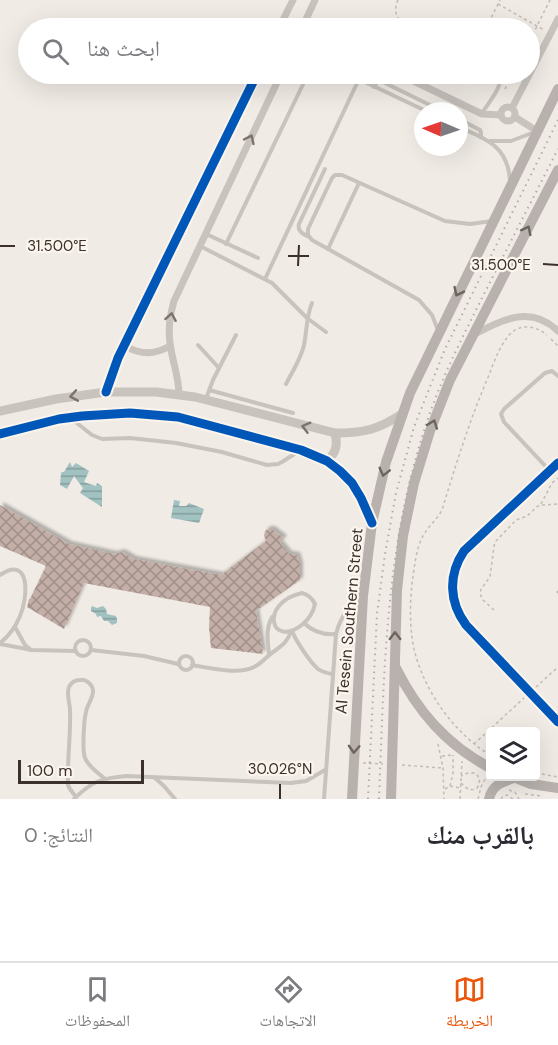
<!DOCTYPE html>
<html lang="ar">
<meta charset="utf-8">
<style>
:root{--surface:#fff;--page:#f7f7f7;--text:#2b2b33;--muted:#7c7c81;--line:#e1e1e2;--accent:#ea580c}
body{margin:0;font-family:"DM Sans","Noto Naskh Arabic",sans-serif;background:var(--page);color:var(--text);direction:rtl}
.controls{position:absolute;right:18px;bottom:18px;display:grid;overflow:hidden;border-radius:6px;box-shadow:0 6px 24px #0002}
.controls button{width:54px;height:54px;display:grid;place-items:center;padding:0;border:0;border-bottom:2px solid var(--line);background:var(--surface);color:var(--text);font:30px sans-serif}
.compass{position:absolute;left:414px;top:102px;width:54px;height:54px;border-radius:50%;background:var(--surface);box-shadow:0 6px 24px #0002;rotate:272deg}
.scale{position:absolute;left:18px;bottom:15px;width:126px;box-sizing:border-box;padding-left:6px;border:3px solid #3b302b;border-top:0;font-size:16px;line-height:21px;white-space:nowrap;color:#3b302b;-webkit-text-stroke:4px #fbf5ee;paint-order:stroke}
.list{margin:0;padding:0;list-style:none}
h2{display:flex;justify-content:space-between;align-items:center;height:78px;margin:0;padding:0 24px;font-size:26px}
h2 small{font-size:20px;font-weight:400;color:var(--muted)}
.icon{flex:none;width:33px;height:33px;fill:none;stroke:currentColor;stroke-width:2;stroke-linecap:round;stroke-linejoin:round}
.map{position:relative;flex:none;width:558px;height:799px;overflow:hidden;direction:ltr}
.search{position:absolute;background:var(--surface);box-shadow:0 6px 24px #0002;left:18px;right:18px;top:18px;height:66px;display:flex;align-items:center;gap:15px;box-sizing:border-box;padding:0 21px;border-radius:33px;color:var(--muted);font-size:22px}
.sheet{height:162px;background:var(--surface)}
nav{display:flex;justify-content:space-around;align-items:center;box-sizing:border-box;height:84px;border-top:2px solid var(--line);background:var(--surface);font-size:16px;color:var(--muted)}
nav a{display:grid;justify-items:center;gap:3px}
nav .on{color:var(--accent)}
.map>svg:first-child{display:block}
.water{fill:url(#water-rules)}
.building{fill:url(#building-cross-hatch);filter:url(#shadow)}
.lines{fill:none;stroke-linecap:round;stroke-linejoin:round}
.path{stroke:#c2bbb6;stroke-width:1.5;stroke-dasharray:3 3;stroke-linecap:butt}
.service{stroke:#c9c3be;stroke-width:4}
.minor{stroke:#c9c3be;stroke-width:7}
.tertiary{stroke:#c9c3be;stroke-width:9}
.primary{stroke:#b8b1ad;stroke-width:10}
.rail{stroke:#b1aca8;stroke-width:2;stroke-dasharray:1.5 4.5;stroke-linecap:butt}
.cycleway-casing{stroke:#fbf5ee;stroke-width:13}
.cycleway{stroke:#0057b8;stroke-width:9}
.oneway{stroke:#7b726d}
.oneway2{stroke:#6d645f}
.ticks{fill:none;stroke:#3b302b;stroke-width:2}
.labels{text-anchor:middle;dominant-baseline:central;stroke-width:4.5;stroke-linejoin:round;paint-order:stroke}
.street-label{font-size:16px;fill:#3b302b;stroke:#fbf5ee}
.ticks-label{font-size:15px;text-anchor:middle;fill:#3b302b;stroke:#fbf5ee;stroke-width:4.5;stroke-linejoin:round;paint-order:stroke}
</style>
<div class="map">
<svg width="558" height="799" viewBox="0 0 558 799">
<defs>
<pattern id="water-rules" width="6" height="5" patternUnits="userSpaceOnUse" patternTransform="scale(1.5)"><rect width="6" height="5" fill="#a1c2c1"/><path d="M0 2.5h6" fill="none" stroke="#849e9d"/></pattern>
<pattern id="building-cross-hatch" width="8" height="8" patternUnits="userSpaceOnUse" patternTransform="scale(1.5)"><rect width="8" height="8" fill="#c3afa7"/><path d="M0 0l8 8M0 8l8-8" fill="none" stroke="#a08f88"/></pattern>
<filter id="shadow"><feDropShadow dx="3" dy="-3" stdDeviation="1.5" flood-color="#0004"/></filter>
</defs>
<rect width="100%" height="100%" fill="#f0ebe5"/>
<!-- water -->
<g class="water">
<polygon points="70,462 72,467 76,463 89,471 84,482 96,486 97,483 102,486 102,507 80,493 83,488 74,476 67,489 60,485 61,473 62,472 64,472"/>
<polygon points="174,500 180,501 179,506 186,506 189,503 204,509 199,523 171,518"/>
<polygon points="92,606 97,608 103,606 106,609 107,614 116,616 117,619 117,623 112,625 108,621 104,621 101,616 97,617 96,614 91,611 91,608"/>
</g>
<!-- building -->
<polygon class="building" points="0,505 69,544 114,554 122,552 134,559 221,575 266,541 264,536 265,531 268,529 272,529 284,538 280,543 289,554 297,555 300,565 300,580 256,611 263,654 211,648 209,627 210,607 84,583 64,629 27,607 29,599 30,599 46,566 0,546"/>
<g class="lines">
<!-- path -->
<g class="path">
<path d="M398,0C391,16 400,22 414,28"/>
<polyline points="498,4 544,30"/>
<polyline points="486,28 500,0"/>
<polyline points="530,40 550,0"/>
<polyline points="505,89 513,74"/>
<polyline points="551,339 558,346"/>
<polyline points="541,504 552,483 558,478"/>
<polyline points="558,591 557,592 558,593"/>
<polyline points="494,610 483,600 480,594 481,589 490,577 494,546 496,541 516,520 527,516 538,506 543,505 558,504"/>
<polyline points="536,687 558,667"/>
<polyline points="438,744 443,768 444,799"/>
<polyline points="474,744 524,698"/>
<path d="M490,755C454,733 424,691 414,649C409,625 410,599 413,576C415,564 416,551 421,540C426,528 436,521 442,510C456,464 470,419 489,375C494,362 500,345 510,334C521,323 536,326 547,335"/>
<polyline points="442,756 452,755"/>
<polyline points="363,763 383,764"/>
<polyline points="402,765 443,768"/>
<polyline points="536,773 558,777"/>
<path d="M461,783C466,788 470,792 477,788C481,782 480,777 475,773H468L461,776"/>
<polyline points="450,786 453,773 453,755"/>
<polyline points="445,789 450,786 460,788"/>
<polyline points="509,790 515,792 519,799"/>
<polyline points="525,794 542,796"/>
<polyline points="460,799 462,761"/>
<polyline points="478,799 481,787 486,777"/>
<polyline points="501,799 503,796 507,795 513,799"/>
</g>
<!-- service -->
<g class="service">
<polyline points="347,74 348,74"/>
<polyline points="367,83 426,111"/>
<polyline points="374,87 377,82 381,81 442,111"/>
<path d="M482,113C489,102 503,87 500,74"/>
<polyline points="459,119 480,130 481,133 481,137"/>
<path d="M459,127C486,139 508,146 510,181"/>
<polyline points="490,141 511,141 532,133"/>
<polyline points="206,234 258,258"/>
<path d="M309,237C303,234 297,231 299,224L325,169"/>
<polyline points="226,244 308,74"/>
<polyline points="200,246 272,283 307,318 326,332"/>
<polyline points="328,249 359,183"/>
<polyline points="265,279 359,79 359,74"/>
<polyline points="438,330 432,315 419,300 312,240 308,235 308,229 332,178 335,175 342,175 445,221 470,224 492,221"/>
<polyline points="198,345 219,368"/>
<path d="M286,384C292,372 301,359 304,345C307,331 306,317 312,303"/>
<polyline points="209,390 293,413"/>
<polyline points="206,399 213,380 236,335"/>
<polyline points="73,420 92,435 102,439 130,438 176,443 222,452 267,465 278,464 282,462 299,451"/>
<polyline points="550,471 504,422 501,414 504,409 545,373 552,371 558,376"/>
<path d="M0,575C31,554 28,598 20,616C16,626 9,636 0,643"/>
<path d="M302,593C309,595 312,598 315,604C313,613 309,619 303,624C271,650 258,603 302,593Z"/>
<path d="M304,623C313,632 323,635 336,634"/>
<polyline points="15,627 25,645 31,650"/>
<path d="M292,631C296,641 310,662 318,669C322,672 327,673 332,674"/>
<circle cx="83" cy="648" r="8"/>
<polyline points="0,644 32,650 75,651"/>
<polyline points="91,650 144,656 178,664"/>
<path d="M269,655C268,641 265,630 272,617"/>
<circle cx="186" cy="663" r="7"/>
<path d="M192,665C209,668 239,675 254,667C261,664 266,657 273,652C281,646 288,642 291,631"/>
<polyline points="155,778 164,786 175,799"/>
<path d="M76,797L70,789L68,785C67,760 71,735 70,710C70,703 66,694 69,687C71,683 75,680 80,680C86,679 92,684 93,690C94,697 87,705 86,712C84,719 82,751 85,758C88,766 98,773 104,778"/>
<path d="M74,799C92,781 102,778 127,776L291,783L306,781L325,770"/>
<path d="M324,799L336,634C340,618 348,606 362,597"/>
</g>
<!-- minor -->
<g class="minor">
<polyline points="279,28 293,0"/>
<polyline points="302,28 315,0"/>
<polyline points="399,74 482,114 501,115"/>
<circle cx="508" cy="114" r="7"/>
<polyline points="512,108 558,19"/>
<polyline points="515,117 537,131"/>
<path d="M475,334C503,319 531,305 558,331"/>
<path d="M125,346C141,355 154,355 170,346"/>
<polyline points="106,392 118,358 257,74"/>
<path d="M179,395C179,376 172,361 170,343C168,329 170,315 174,301L281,74"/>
<path d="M558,463L464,551C448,575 449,602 466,625L558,722"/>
</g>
<!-- tertiary -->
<g class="tertiary">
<path d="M0,411L56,399L106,392H156L195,397L335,433C364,433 377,430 402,414"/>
<polyline points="0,434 59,419 82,416 130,413 178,417 301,450 327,461 340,471 352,483 361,498 372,523"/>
<path d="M327,461C336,453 338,445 335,433"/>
</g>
<!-- primary -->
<g class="primary">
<path d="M396,668C418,712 446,744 490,768"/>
<polyline points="511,776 531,784 558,788"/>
<polyline points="352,799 363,596 372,523 386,462 410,393 558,89"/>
<polyline points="391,799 397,590 403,536 414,483 430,431 450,380 558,170"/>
<path d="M489,799C492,785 502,782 514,778"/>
</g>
<!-- rail -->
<g class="rail">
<polyline points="368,799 377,614 385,554 396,493 414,427 445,349 558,120"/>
<path d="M379,799C384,676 385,550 424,431C439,382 463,336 486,290C510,243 534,196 558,149"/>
</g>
<!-- cycleway casing -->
<g class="cycleway-casing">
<g id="cycleway">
<polyline points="106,392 118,358 257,74"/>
<polyline points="0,434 59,419 82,416 130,413 178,417 301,450 327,461 340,471 352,483 361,498 372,523"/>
<path d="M558,463L464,551C448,575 449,602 466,625L558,722"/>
</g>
</g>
<!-- cycleway -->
<use href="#cycleway" class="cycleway"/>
</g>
<!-- one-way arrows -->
<defs><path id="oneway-chevron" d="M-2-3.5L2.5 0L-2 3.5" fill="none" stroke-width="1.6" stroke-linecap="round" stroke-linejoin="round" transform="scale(1.5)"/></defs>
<g class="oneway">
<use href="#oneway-chevron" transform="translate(250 139) rotate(-65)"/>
<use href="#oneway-chevron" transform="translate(171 317) rotate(-80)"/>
<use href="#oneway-chevron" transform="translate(74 396) rotate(170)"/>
<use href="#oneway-chevron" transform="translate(306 427) rotate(-165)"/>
</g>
<g class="oneway2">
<use href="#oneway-chevron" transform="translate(527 230) rotate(-63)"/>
<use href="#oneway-chevron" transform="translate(458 292) rotate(116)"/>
<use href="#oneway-chevron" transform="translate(433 424) rotate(-70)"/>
<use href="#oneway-chevron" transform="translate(384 472) rotate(104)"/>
<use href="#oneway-chevron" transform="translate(395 636) rotate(-90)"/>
<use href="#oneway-chevron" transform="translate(354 749) rotate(93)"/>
</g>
<!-- ticks -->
<path class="ticks" d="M0,246H15M288,256H309M543,264L558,265M298,266L299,245M280,799V784"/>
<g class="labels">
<!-- street labels -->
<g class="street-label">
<text transform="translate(349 621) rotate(-85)">Al Tesein Southern Street</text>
</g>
</g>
<g class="ticks-label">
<text x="57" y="251">31.500°E</text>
<text x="501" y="270">31.500°E</text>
<text x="280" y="774">30.026°N</text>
</g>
</svg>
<div class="controls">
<button><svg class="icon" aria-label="layers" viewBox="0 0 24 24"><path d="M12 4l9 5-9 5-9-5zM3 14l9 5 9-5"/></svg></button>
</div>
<svg class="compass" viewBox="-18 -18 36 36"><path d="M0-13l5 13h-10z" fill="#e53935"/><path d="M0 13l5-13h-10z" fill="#7c7c81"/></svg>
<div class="scale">100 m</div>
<div class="search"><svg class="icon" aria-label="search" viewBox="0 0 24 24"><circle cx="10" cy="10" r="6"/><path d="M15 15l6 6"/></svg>ابحث هنا</div>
</div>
<section class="sheet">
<h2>بالقرب منك<small>النتائج: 0</small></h2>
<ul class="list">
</ul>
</section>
<nav>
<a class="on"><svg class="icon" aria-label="map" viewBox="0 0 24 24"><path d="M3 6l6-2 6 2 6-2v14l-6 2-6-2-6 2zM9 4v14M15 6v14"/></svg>الخريطة</a>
<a><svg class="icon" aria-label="directions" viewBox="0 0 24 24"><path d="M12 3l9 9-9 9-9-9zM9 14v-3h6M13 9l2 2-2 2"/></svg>الاتجاهات</a>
<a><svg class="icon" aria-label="saved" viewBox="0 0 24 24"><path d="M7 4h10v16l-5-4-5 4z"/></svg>المحفوظات</a>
</nav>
